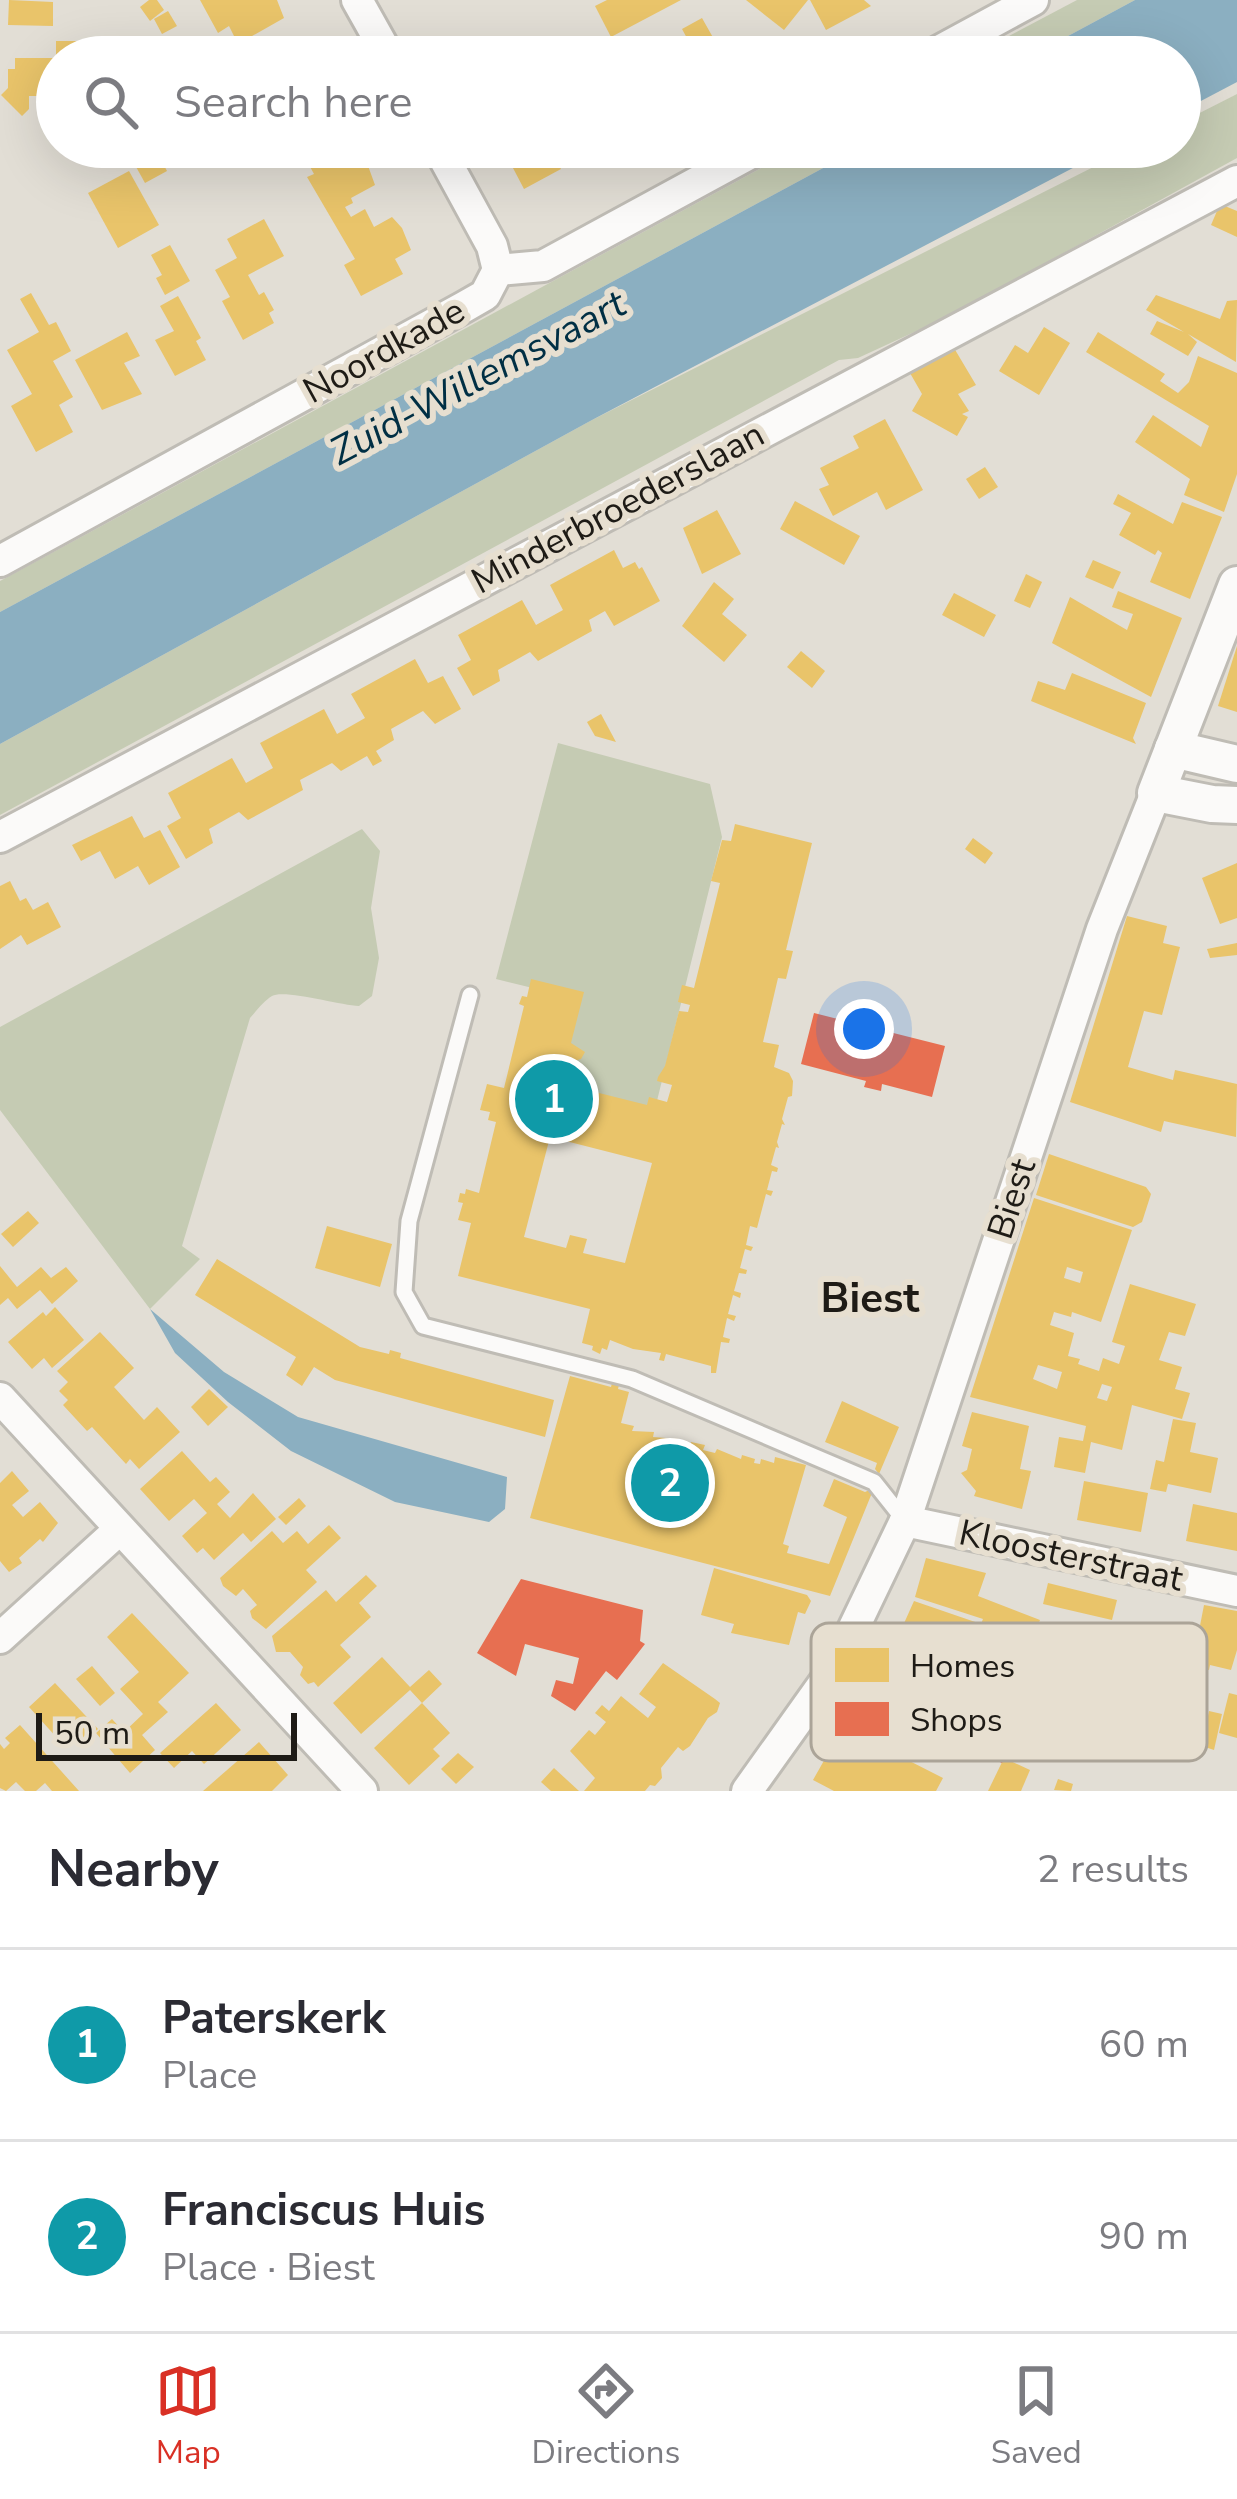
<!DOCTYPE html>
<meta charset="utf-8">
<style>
:root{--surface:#fff;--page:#f7f7f7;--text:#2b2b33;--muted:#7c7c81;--line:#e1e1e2;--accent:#d93025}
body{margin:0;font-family:"Nunito Sans",sans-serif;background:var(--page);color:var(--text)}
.scale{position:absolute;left:36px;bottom:30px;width:261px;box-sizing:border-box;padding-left:12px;border:6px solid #1e1b16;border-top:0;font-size:33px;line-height:42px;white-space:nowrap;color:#1e1b16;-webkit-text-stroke:9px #e7dfd0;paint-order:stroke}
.you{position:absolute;left:864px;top:1029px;width:42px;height:42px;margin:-30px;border:9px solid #fff;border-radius:50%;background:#1a73e8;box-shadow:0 0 0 18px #1a73e833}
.badge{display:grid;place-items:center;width:78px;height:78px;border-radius:50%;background:var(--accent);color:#fff;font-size:39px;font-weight:700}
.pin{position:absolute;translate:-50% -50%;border:6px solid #fff;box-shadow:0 3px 12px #0006}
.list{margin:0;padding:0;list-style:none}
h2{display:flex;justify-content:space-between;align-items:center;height:156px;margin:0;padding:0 48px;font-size:51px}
h2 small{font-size:39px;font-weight:400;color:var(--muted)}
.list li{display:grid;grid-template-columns:78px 1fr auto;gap:36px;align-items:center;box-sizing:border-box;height:192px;padding:0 48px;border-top:3px solid var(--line)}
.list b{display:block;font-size:45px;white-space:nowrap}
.list p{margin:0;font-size:39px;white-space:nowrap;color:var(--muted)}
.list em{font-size:39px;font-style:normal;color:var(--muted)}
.icon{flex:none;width:66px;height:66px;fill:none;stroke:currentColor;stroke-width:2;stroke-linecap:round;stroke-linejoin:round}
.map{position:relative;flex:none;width:1237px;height:1791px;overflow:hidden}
.search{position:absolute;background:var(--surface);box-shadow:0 12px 48px #0002;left:36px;right:36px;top:36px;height:132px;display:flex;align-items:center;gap:30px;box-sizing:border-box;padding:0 42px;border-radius:66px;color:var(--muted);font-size:45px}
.sheet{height:540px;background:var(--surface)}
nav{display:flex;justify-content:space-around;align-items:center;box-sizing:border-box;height:168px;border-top:3px solid var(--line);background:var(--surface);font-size:33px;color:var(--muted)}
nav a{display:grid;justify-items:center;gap:6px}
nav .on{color:var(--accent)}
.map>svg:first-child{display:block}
.green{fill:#c5cbb3}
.water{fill:#8bafc1}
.homes{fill:#e9c46a;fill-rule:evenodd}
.shops{fill:#e76f51}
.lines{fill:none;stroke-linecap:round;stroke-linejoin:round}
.service-casing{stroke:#bfbcb5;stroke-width:21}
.minor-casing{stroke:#bfbcb5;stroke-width:36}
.tertiary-casing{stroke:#bfbcb5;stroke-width:42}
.service{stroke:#fbfaf9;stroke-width:15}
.minor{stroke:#fbfaf9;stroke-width:30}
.tertiary{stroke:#fbfaf9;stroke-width:36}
.labels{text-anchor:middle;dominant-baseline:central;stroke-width:12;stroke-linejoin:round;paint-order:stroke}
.street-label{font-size:36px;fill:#1e1b16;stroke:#e7dfd0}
.water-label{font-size:39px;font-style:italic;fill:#002f44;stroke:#e7dfd0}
.quarter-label{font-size:42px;font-weight:bold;fill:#1e1b16;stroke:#e7dfd0}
.key{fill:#e7dfd0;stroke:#aba498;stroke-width:3}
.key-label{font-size:33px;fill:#1e1b16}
</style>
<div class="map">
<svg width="1237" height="1791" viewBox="0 0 1237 1791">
<rect width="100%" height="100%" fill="#e2ded5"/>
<!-- green -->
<g class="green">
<polygon points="1077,0 1135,0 1029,57 969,57"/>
<polygon points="1237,94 1237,158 949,316 858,358 839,360 0,815 0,744 592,420 1133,147 1180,147 1180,123"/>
<polygon points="800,147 862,147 0,612 0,581"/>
<polygon points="558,743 710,784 722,837 654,1113 557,1085 578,999 496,979"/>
<path d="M362,829L380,851L371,908L379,958L372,996L359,1006C339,1005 284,989 272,996C264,1001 256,1011 250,1018L182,1246L200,1259L150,1309L0,1110V1027Z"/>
</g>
<!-- water -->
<g class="water">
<polygon points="1135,0 1237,0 1237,82 1180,112 1180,57 1029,57"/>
<polygon points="862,147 1113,147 592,420 0,744 0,612"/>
<polygon points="150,1309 224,1372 298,1417 507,1477 505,1509 489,1522 395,1502 291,1451 228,1402 175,1353"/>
</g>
<!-- homes -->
<g class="homes">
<polygon points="9,0 53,2 53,26 8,25"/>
<polygon points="149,0 157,0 164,10 150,21 140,7"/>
<polygon points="200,0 277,0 284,18 238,44 229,26 218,33"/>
<polygon points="607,0 681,0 611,37 595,6"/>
<polygon points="746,0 808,0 784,30"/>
<polygon points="810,0 864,0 871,6 826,30"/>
<polygon points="168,11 177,26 162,34 154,19"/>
<polygon points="702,18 724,57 654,57 651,52 674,40 677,46 688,40 682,29"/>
<rect x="56" y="41" width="40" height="16"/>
<polygon points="15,58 57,58 57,106 44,96 29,96 29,109 22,116 1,95 8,88 8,69 15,69"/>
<polygon points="315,147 345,147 349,154 356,150 367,163 375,185 351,198 353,203 345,207 351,217 365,209 374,227 392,217 402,228 411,250 395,259 403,274 361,296 344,265 355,259 307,177 314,174 303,154"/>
<polygon points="502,147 574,147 555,157 561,169 524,189"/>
<polygon points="158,154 167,171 145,183 135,165"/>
<polygon points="129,171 159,225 118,248 88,193"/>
<polygon points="1220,204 1237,211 1237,237 1211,225"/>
<polygon points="264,219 284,256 248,275 259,295 264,292 274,310 269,313 274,323 243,340 222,301 230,297 215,270 237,258 227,239"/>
<polygon points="170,245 190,281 165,295 156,278 162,275 151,255"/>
<polygon points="31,293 49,325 56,322 71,351 53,361 73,397 59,405 73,432 36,452 11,406 32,394 7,350 39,332 20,299"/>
<polygon points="1156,295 1220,319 1227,301 1237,300 1236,362 1188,334 1197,342 1188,356 1150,334 1157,321 1184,332 1146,310"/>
<polygon points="178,296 201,338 196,341 206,360 175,376 155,340 174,331 160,306"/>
<polygon points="1044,327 1070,343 1039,395 999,371 1015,345 1028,353"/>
<polygon points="127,332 140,356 124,363 142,394 102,410 75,360"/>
<polygon points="1098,332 1165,374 1160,381 1178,393 1189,382 1198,356 1237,373 1237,474 1224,512 1184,495 1190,479 1135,442 1153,415 1201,447 1209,426 1086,352"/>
<polygon points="954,348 976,385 958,394 969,411 962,414 968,417 957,436 912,411 922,394 910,373"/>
<polygon points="885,419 923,490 886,510 877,492 833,516 819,489 829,485 820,468 859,448 853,436"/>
<polygon points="985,467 998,487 979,499 966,479"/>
<polygon points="1118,494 1173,524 1182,502 1222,517 1190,599 1150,582 1162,553 1158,550 1155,555 1119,535 1131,513 1113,504"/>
<polygon points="795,501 860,536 844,565 780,529"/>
<polygon points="717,510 741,554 702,574 683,528"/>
<polygon points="614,550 623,568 635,562 639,569 642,567 660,601 614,626 605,611 589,620 592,631 538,661 530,652 498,670 500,681 473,696 457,668 471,660 458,635 522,600 536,625 563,610 550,585"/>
<polygon points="1093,560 1121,572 1113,589 1085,577"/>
<polygon points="1026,574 1042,582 1030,608 1014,601"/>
<polygon points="714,582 734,599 722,614 747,635 724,662 682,626"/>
<polygon points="1118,591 1182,618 1151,697 1052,643 1070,597 1127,630 1133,614 1112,607"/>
<polygon points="954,593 996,615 984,637 942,615"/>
<polygon points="1237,646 1237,712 1218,706"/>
<polygon points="801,651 825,671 812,688 787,667"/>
<polygon points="415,659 428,683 443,676 461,709 435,724 423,711 391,729 394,740 376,751 382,761 373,766 367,756 341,771 332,763 300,780 303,790 248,820 239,812 209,829 213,843 186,859 167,826 181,818 168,793 232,758 246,783 273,768 260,743 324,709 337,734 365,718 351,694"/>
<polygon points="1072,673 1146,703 1133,738 1136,744 1031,701 1038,681 1065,690"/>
<polygon points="601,714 616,742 595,736 587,722"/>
<polygon points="132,816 144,838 160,830 180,867 149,885 138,866 115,879 100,851 81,861 72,845"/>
<path d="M735,824L812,843L786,950L793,951L786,979L778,978L763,1042L779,1045L774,1067L789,1073L793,1081L792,1096L788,1097L782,1119L785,1125L782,1124L777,1142L779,1148L776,1147L771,1165L778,1168L777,1172L772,1171L767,1190L773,1191L771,1196L766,1194L757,1228L750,1226L746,1245L753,1247L751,1251L745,1249L740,1268L747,1270L746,1274L739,1273L734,1291L741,1293L740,1298L733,1295L728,1314L736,1316L734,1321L727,1318L723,1337L730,1339L729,1343L721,1342L716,1373H711V1366L666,1354L664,1361L659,1360L661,1353L633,1349L610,1340L607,1350L602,1348L600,1354L592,1350L593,1346L582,1343L590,1309L458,1276L471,1223L458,1220L463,1203L458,1202L460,1193L465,1194L466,1189L479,1193L496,1122L488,1120L490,1112L480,1110L487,1084L504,1088L524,1006L519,1004L522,996L527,997L531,979L584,992L571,1043L585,1052L581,1059L566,1063L561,1084L581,1088L582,1082L589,1084L587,1090L647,1105L649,1097L667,1102L672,1085L657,1081L658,1077L665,1066L679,1011L688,1012L690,1005L678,1002L682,985L694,988L720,883L711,881L722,840L731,841ZM550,1137L652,1163L625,1263L583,1253L587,1239L570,1235L566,1248L524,1237Z"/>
<polygon points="973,838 993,853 985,864 965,849"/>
<polygon points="1237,863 1237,918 1220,924 1202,878"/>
<polygon points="10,881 20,901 26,898 33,910 48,902 61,927 27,945 21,935 0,949 0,886"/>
<polygon points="1127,916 1167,926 1163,943 1180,947 1162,1015 1144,1011 1128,1067 1173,1080 1175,1070 1237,1084 1236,1137 1164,1121 1161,1132 1070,1102"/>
<polygon points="1237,943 1237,955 1210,958 1207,949"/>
<polygon points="1049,1154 1146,1187 1151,1194 1142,1222 1133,1227 1036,1195"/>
<path d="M1034,1198L1132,1230L1101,1322L1072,1312L1071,1317L1054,1312L1050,1325L1074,1333L1068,1356L1080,1359L1078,1364L1099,1371L1103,1358L1119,1364L1125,1346L1112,1342L1130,1284L1196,1304L1185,1336L1169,1332L1159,1360L1182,1367L1175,1389L1190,1393L1182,1419L1132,1405L1122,1450L1091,1442L1085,1473L1054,1467L1059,1437L1083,1441L1086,1426L970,1397ZM1067,1267L1083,1272L1080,1283L1064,1278ZM1038,1365L1062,1372L1057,1389L1033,1379ZM1102,1384L1112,1387L1107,1401L1097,1398Z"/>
<polygon points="28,1211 39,1223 13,1247 1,1234"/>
<polygon points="327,1226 392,1244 380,1287 315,1268"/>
<polygon points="217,1259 360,1347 389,1354 390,1350 401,1353 400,1358 554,1400 545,1437 335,1380 314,1367 302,1386 286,1375 296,1357 195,1295"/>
<polygon points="0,1266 17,1287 41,1267 51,1278 66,1267 78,1281 52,1304 40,1290 17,1309 8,1298 0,1305"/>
<polygon points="55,1307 84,1340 52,1368 44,1358 32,1369 8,1342 43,1312 46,1316"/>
<polygon points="100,1332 134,1368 114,1387 144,1420 157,1407 180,1432 139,1469 130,1459 126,1464 92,1427 87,1431 63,1405 68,1400 59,1391 68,1382 57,1371"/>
<polygon points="570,1376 611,1387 612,1383 619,1385 618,1389 629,1392 621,1423 634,1426 632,1431 654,1432 653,1437 679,1439 678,1443 690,1447 691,1442 705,1445 703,1450 715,1453 717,1449 741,1459 742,1455 755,1459 754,1463 760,1464 761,1459 774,1463 775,1457 806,1465 783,1544 789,1546 787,1553 829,1564 847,1517 823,1506 834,1479 865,1492 874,1488 830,1596 530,1518"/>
<polygon points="209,1389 228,1407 208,1426 191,1407"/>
<polygon points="842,1401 899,1427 879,1474 875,1469 877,1463 825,1442"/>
<polygon points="972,1412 1029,1426 1020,1469 1031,1471 1022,1509 974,1496 976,1491 961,1473 967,1470 972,1449 962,1446"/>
<polygon points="1173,1419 1196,1423 1190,1452 1218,1458 1211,1493 1168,1484 1166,1492 1150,1489 1156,1460 1164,1462"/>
<polygon points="182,1451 210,1482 216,1477 230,1492 217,1504 230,1518 253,1493 276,1519 251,1542 243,1533 214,1560 203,1548 197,1553 182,1536 207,1513 194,1499 169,1521 140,1489"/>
<polygon points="12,1471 29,1491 12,1505 23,1517 40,1502 58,1523 43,1542 40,1539 19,1558 22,1563 9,1572 0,1561 0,1483"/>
<polygon points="1084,1481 1148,1493 1141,1532 1077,1520"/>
<polygon points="299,1498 306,1506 286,1525 278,1517"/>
<polygon points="1193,1504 1237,1513 1237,1551 1186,1541"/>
<polygon points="329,1525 341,1538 306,1570 317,1582 266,1629 252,1618 250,1611 257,1605 243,1589 236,1596 223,1586 220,1578 272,1531 283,1543 297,1531 308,1544"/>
<polygon points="926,1558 986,1573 978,1596 1040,1620 1031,1643 1003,1633 997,1649 1013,1655 994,1703 1021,1714 1013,1736 874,1677 887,1653 954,1680 962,1659 965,1660 967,1654 901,1630 914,1601 981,1624 983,1619 915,1597"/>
<polygon points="714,1568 807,1595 811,1601 805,1614 798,1612 789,1645 731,1633 734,1624 701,1615"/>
<polygon points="366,1575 377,1586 359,1603 371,1617 340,1645 351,1657 318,1687 314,1682 308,1684 300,1675 303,1667 290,1652 276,1652 272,1636 326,1590 336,1602"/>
<polygon points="1048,1583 1117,1600 1112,1620 1043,1604"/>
<polygon points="1204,1605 1237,1611 1237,1650 1231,1670 1210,1665 1209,1670 1192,1667"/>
<polygon points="132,1613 189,1673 158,1702 168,1712 142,1735 155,1750 130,1773 96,1733 112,1719 124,1732 143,1714 120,1689 139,1672 107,1637"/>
<polygon points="1118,1629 1160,1642 1172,1642 1177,1648 1171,1671 1208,1678 1194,1743 1131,1720 1142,1683 1121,1676 1123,1670 1107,1665"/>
<polygon points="382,1657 410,1687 429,1670 442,1684 422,1703 410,1690 361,1734 333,1703"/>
<polygon points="663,1663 715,1699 720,1703 717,1712 708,1718 690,1746 683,1751 678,1747 661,1768 662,1778 655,1786 650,1785 645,1791 584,1791 595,1778 570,1751 589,1730 595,1735 606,1722 595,1713 602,1705 609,1711 621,1696 648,1718 656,1707 639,1694"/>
<polygon points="92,1666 115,1693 100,1706 76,1679"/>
<polygon points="55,1683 98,1729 85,1740 73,1726 58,1739 29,1707"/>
<polygon points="1229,1693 1237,1695 1237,1738 1219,1733"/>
<polygon points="216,1703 241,1730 204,1764 192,1751 174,1768 160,1753"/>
<polygon points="422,1703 450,1733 433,1749 440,1756 409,1785 374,1748"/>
<polygon points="856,1704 898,1724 884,1748 943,1778 936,1791 834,1791 813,1780"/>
<polygon points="1209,1711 1222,1714 1214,1750 1202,1746"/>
<polygon points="20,1725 79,1791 52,1791 45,1783 36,1791 25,1791 16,1782 6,1791 0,1788 0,1744 4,1749 10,1743 5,1738"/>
<polygon points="259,1742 288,1775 272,1791 203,1791"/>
<polygon points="458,1753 474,1767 456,1784 441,1769"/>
<polygon points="1004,1758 1030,1770 1021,1791 988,1791"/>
<polygon points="554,1768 579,1791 551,1791 541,1782"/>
<polygon points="1058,1779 1073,1784 1071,1791 1054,1790"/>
</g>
<!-- shops -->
<g class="shops">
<polygon points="814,1013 945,1046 932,1097 882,1084 881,1091 864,1087 866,1081 801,1064"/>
<polygon points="521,1579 643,1610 640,1641 645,1644 617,1680 606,1671 575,1711 551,1696 556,1680 573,1684 579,1658 525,1644 516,1676 477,1653"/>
<polygon points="874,1677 1013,1736 1002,1763 933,1732 935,1728 860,1700"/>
</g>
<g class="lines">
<!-- service casing -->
<g class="service-casing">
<polyline id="service" points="470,995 409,1221 404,1292 423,1326 632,1379 874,1482 905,1521"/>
</g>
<!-- minor casing -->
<g class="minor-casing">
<g id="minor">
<polyline points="357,0 389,57"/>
<polyline points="928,57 1033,0"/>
<polyline points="438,147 492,246 498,270"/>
<polyline points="498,270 543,266 762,147"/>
<polyline points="0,561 464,307 485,295 498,270"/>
<polyline points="0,837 1237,181"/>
<polyline points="0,1398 362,1791"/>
<polyline points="905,1521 1237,1591"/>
<polyline points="0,1638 120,1529"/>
<polyline points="747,1791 834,1669 905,1521 1102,929 1156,793"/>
</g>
</g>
<!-- tertiary casing -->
<g class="tertiary-casing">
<g id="tertiary">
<polyline points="1237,585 1156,793 1212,804 1237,805"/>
<polyline points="1173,749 1237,764"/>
</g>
</g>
<!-- service -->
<use href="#service" class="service"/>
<!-- minor -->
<use href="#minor" class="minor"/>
<!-- tertiary -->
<use href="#tertiary" class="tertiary"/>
</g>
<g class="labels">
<!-- street labels -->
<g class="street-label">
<text transform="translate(384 351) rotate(-29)">Noordkade</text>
<text transform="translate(618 508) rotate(-28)">Minderbroederslaan</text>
<text transform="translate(1012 1199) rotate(-72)">Biest</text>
<text transform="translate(1071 1556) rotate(12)">Kloosterstraat</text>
</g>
<!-- water labels -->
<g class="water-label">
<text transform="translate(478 378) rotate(-28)">Zuid-Willemsvaart</text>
</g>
<!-- quarter labels -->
<g class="quarter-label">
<text x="870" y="1298">Biest</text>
</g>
</g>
<!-- legend -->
<rect x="811" y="1623" width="396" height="138" rx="18" class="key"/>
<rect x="835" y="1648" width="54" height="34" fill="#e9c46a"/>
<rect x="835" y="1702" width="54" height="34" fill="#e76f51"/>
<g class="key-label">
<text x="910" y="1677">Homes</text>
<text x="910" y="1731">Shops</text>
</g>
</svg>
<div class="scale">50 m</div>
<div class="you"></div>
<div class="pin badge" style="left:554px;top:1099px;background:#0f9aa8">1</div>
<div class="pin badge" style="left:670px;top:1483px;background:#0f9aa8">2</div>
<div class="search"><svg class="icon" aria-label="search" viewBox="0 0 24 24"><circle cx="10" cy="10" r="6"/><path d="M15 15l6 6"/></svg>Search here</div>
</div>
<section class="sheet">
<h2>Nearby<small>2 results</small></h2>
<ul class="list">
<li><span class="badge" style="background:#0f9aa8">1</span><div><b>Paterskerk</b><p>Place</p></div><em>60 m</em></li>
<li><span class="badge" style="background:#0f9aa8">2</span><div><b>Franciscus Huis</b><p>Place · Biest</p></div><em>90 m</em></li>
</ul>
</section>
<nav>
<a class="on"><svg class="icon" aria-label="map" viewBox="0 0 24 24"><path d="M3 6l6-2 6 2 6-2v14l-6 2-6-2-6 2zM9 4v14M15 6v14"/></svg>Map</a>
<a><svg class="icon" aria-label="directions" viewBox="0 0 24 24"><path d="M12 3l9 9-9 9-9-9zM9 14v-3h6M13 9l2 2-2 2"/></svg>Directions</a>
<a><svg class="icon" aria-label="saved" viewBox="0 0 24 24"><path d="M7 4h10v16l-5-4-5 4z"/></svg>Saved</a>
</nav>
